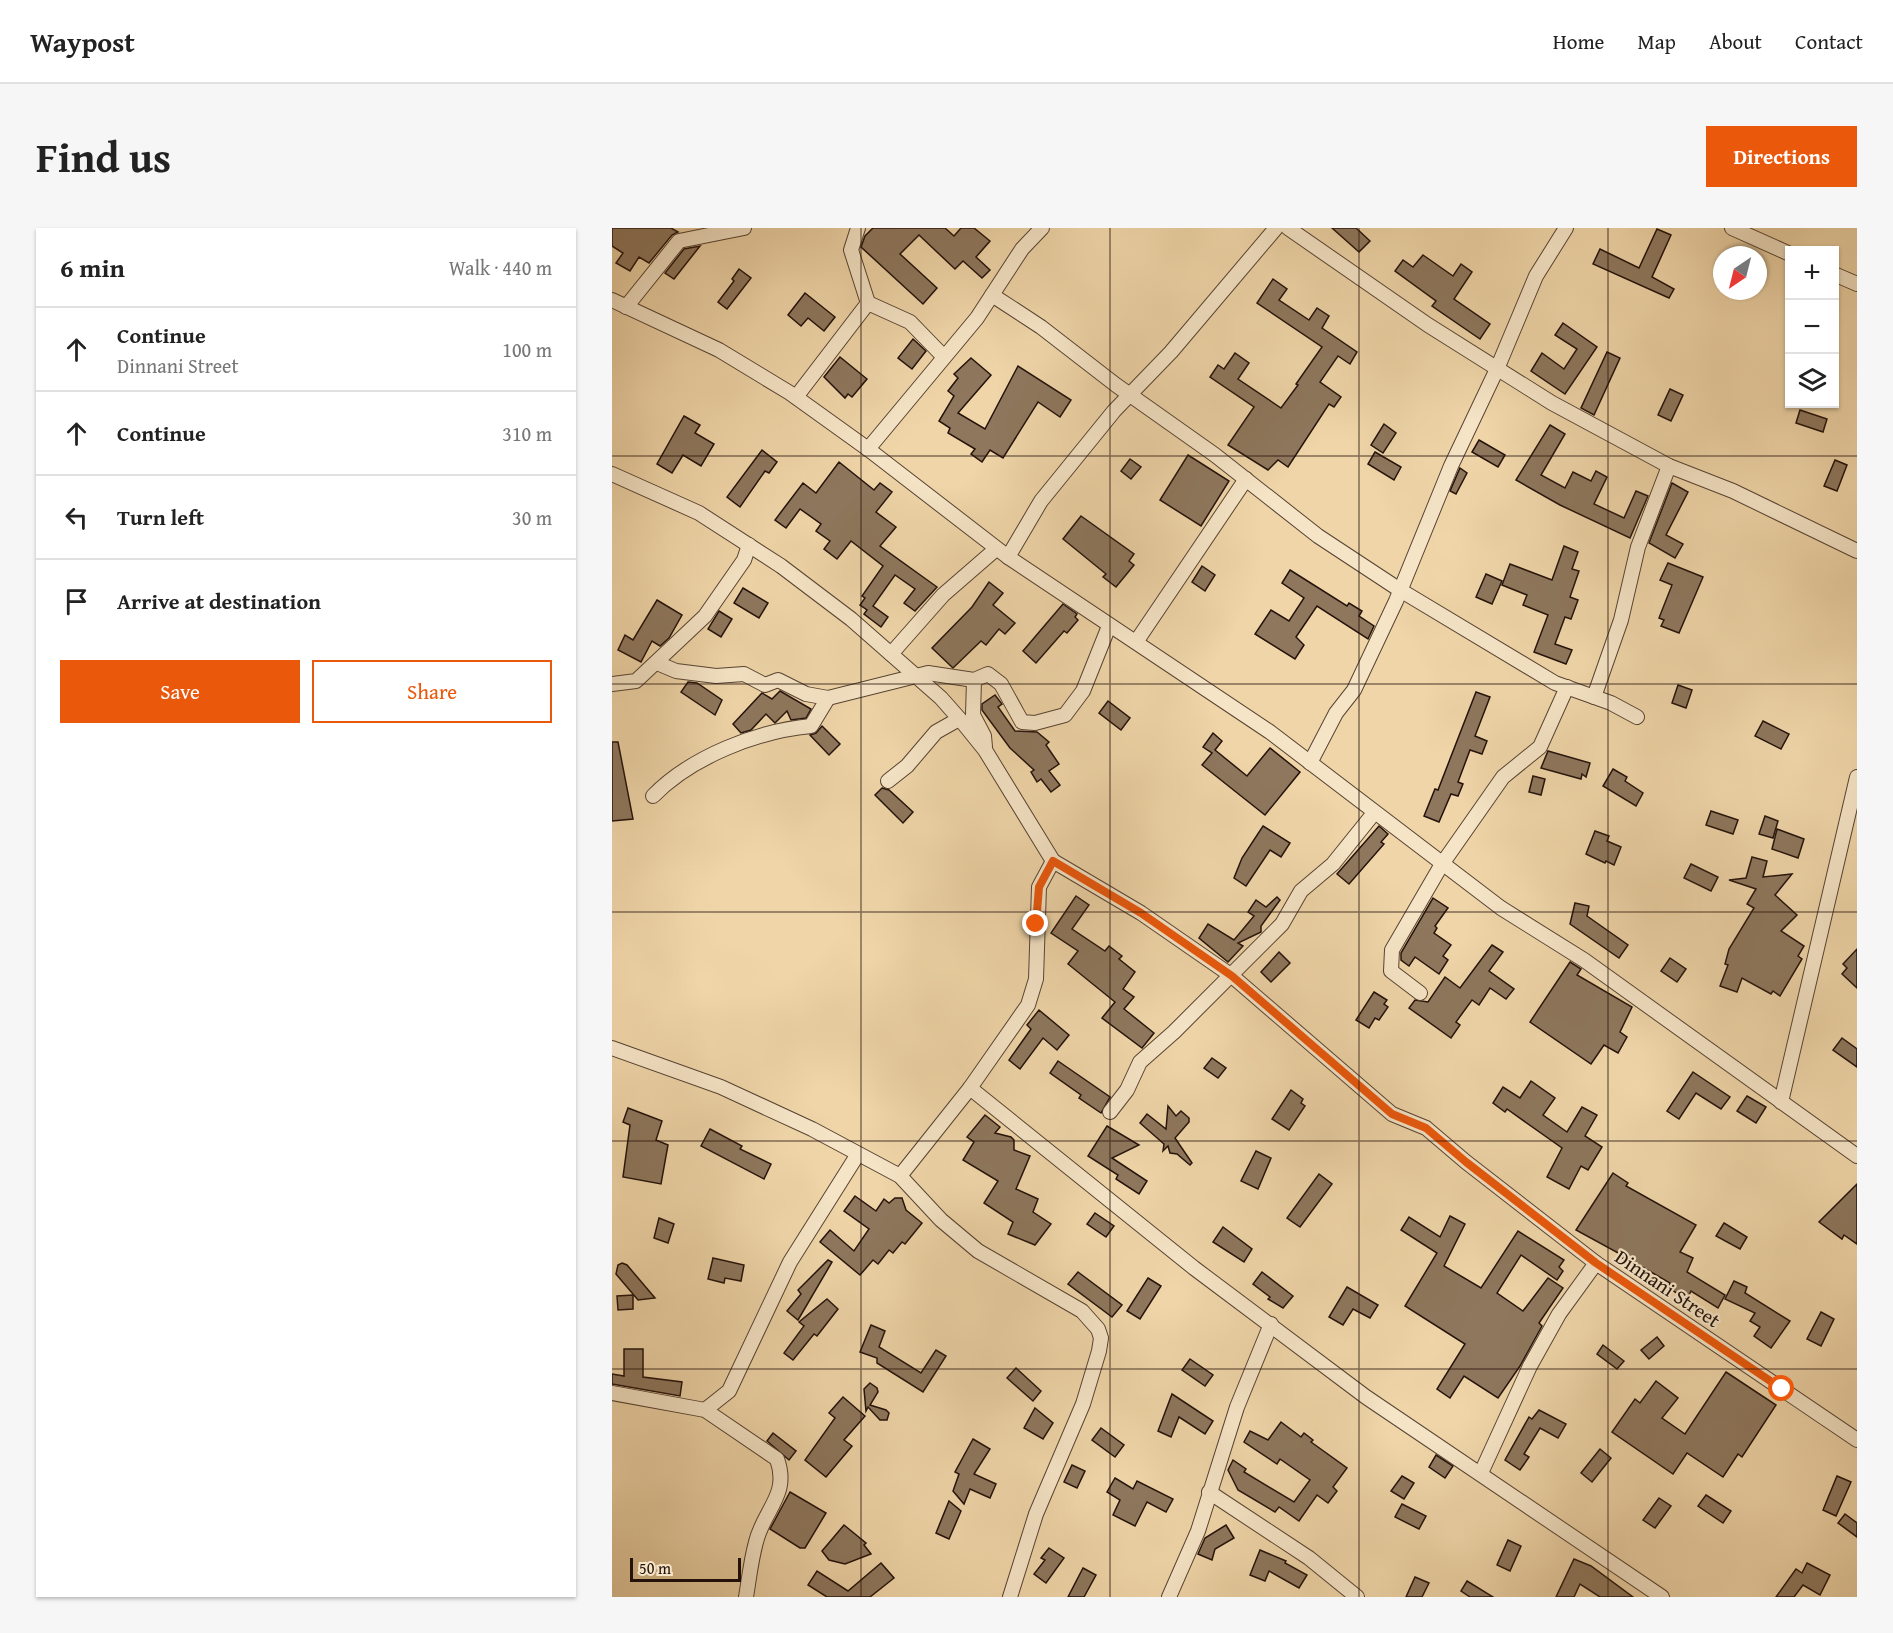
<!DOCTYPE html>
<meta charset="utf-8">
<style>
:root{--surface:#fff;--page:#f6f6f6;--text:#222;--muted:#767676;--line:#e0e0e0;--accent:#ea580c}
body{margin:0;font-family:"Gentium Book Plus",serif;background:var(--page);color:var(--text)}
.controls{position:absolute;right:18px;top:18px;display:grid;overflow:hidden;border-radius:0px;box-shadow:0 2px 4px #0004}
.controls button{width:54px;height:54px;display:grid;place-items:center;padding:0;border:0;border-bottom:2px solid var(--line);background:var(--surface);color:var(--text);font:30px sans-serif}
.compass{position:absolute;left:1101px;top:18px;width:54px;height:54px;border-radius:50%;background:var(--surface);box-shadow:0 2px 4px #0004;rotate:215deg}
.scale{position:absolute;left:18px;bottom:15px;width:111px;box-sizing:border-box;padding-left:6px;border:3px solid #24120b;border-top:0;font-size:16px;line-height:21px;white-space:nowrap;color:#24120b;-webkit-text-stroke:4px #f5e4c6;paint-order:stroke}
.stop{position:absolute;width:18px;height:18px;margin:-14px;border:4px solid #ea580c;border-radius:50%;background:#fff}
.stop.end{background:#ea580c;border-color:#fff;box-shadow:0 2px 6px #0008}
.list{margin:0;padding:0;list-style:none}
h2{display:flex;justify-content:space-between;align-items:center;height:78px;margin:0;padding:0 24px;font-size:26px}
h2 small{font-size:20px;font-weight:400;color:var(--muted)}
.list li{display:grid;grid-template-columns:39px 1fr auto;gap:18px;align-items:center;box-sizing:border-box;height:84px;padding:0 24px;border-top:2px solid var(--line)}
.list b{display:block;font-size:22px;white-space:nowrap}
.list p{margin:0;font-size:20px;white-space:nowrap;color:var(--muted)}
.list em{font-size:20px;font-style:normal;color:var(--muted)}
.actions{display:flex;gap:12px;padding:18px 24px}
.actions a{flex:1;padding:14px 0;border:2px solid var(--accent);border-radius:0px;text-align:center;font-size:21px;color:var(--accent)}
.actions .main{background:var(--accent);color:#fff}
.icon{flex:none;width:33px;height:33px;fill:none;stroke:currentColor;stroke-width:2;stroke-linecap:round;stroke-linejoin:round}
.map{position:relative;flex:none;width:1245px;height:1369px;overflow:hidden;border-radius:0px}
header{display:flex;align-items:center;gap:36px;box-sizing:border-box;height:84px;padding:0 30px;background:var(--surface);border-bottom:2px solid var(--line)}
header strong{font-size:28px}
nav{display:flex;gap:33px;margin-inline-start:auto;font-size:21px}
.intro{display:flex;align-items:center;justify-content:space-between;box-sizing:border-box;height:144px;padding:0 36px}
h1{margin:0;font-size:42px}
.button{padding:15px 27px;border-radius:0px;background:var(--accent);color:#fff;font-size:21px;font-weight:700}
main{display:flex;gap:36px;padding:0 36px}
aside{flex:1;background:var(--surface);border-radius:0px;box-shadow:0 2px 4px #0004}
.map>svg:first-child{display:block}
.building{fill:#8e775d;stroke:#24120b;stroke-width:1.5}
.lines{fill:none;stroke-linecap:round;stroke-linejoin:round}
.minor-casing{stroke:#574332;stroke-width:16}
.minor{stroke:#f5e4c6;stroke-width:14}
.route{stroke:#ea580c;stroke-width:8}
.grid{fill:none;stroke:#24120b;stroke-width:1.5;stroke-opacity:0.55}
.labels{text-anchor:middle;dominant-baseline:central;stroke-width:4.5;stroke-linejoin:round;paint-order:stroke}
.street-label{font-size:20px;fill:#24120b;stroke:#f5e4c6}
</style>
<header>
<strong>Waypost</strong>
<nav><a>Home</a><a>Map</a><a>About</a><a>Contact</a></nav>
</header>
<div class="intro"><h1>Find us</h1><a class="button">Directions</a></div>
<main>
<aside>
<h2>6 min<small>Walk · 440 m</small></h2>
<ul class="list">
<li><svg class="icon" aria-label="ahead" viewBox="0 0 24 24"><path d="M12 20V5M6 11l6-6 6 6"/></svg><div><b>Continue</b><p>Dinnani Street</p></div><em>100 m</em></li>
<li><svg class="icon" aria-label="ahead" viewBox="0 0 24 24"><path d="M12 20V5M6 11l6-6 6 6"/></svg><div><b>Continue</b></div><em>310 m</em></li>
<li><svg class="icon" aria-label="left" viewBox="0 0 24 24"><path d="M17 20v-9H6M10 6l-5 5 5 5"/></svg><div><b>Turn left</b></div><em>30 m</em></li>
<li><svg class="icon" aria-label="arrive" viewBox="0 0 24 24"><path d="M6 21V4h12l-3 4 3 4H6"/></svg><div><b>Arrive at destination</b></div></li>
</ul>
<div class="actions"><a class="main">Save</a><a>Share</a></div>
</aside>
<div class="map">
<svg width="1245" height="1369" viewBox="0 0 1245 1369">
<rect width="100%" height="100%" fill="#efd5a8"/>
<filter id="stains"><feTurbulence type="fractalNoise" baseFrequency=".00333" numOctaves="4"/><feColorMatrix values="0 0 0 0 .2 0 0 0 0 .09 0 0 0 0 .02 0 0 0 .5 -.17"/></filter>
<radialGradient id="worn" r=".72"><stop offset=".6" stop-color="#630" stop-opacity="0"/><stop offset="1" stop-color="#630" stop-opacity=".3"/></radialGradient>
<!-- building -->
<g class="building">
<polygon points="0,0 59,0 66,4 60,7 37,35 27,29 18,43 4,35 11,25 0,18"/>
<polygon points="261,0 333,0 342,8 349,0 362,0 378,13 364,29 378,42 370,50 351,33 343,41 307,7 288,26 325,60 311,76 249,19 253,8"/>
<polygon points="720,0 744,0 758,13 747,24"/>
<polygon points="1045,1 1059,7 1040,49 1062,61 1057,70 981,36 988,21 1027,40"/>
<polygon points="88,18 62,51 53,45 72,21"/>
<polygon points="811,27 841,48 849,36 860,44 842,71 878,96 868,111 820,78 824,73 783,43 791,32 801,39"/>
<polygon points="127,41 139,50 115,81 106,74 122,53 120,51"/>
<polygon points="661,51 675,61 667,72 697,92 705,80 717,88 710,100 745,124 738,136 726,128 708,154 729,169 722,179 717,176 676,239 666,232 656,242 616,217 642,179 598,149 606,137 612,141 623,125 637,135 626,151 669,180 686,157 684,156 710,119 645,75"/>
<polygon points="193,65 223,89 212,103 196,90 189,98 176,87"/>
<polygon points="951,95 985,119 953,166 919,143 930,125 952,141 965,121 943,107"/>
<polygon points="301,111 314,123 300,141 286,130"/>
<polygon points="995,124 1008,130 982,187 969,180"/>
<polygon points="228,129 255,151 240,169 236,166 233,170 212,149"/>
<polygon points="359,130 379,147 346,185 373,201 406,138 459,172 448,189 426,174 391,230 378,222 370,234 359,226 363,221 336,205 338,200 327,193 342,168 336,163 346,150 342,146"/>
<polygon points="1058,161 1071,167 1059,193 1046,187"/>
<polygon points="1188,182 1215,191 1211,204 1184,195"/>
<polygon points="72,188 88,197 83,205 102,216 89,238 71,227 60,245 45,236"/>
<polygon points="772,196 784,205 771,225 759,217"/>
<polygon points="938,197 953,206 929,247 953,260 961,244 979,253 984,243 995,249 982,276 1012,290 1024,263 1036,268 1018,310 948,277 904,252"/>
<polygon points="867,212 893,227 886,239 860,224"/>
<polygon points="150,222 165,234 157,245 153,243 128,279 115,269"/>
<polygon points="763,224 789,239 782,252 756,236"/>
<polygon points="576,227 617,253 589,298 548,272"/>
<polygon points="518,231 529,239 519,251 509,243"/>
<polygon points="1223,232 1235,237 1225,263 1212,258"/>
<polygon points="227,234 262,262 268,255 280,264 264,284 284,299 268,318 325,359 303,383 292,375 303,361 283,347 261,378 276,389 269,399 252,386 255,382 248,377 253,370 250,368 271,338 239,313 225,331 212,321 218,313 204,303 209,296 188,281 174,300 163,292 191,255 204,265"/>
<polygon points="848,240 855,245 844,266 838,263"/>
<polygon points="1060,255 1076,264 1054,307 1071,316 1063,330 1037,315"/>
<polygon points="469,288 522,326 517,333 522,337 504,359 491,349 494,346 451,311"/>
<polygon points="952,318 966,324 960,341 967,343 958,369 966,372 959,391 953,389 943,416 960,422 954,436 922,424 936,387 911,377 915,367 890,357 898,336 940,352"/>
<polygon points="1056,335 1091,349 1067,405 1049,398 1052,392 1047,390 1060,357 1048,352"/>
<polygon points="590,338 603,347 593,363 580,354"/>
<polygon points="678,342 735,378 737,375 750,383 747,388 762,398 756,411 705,378 684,409 692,417 683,431 643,406 659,382 677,393 692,370 670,355"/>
<polygon points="874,346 890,353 880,376 864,369"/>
<polygon points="377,354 391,365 381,377 403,395 393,406 387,401 374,417 369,413 341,440 320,420 360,379"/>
<polygon points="131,360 156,375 147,390 122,375"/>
<polygon points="45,372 70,387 57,410 48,418 40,413 29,434 6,422 13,407 21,412"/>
<polygon points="451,376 465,386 463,389 466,392 455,405 452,403 424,435 411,423"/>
<polygon points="107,383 120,391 109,409 96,401"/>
<polygon points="76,454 85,455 110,472 103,487 69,464"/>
<polygon points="1066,457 1080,462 1074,480 1060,475"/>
<polygon points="168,463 199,481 194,490 179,492 175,483 163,495 154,486 139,502 129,505 121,496 150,465 160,471"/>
<polygon points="864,464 878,469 863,508 875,513 870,526 858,522 846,554 851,556 846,568 839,566 827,594 812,588 823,561 826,562"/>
<polygon points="383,467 390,476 386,479 403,503 425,504 437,514 434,517 447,536 437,543 448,557 439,564 429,551 425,554 419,544 422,542 398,520 370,482 370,476"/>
<polygon points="496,473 518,490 509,502 487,485"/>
<polygon points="1151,493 1177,506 1169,521 1143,508"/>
<polygon points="210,498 228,516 217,527 198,507 204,505"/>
<polygon points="601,505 610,513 603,522 635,548 658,520 688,544 653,587 590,537 600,525 591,519"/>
<polygon points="0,514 6,514 21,591 0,593"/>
<polygon points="936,523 978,535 974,549 970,546 969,551 929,540"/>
<polygon points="1001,541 1015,549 1013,553 1031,565 1024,578 991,558"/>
<polygon points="921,548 933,551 929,567 917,564"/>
<polygon points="270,560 277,562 301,584 291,595 263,567"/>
<polygon points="1099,583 1126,592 1121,606 1094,597"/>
<polygon points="1153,588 1166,593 1161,610 1147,606"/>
<polygon points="651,598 678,615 669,629 658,622 634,658 622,650 630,630"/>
<polygon points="767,598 776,606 769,614 772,616 737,656 725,646"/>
<polygon points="1165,601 1192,611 1186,630 1160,621"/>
<polygon points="983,603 997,608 995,613 1009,619 1002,637 994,633 993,635 974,626"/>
<polygon points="1140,629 1155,633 1151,649 1180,646 1163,667 1185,687 1169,703 1192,718 1186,728 1190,731 1168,768 1161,763 1159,766 1130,750 1125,764 1108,758 1116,737 1113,736 1117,721 1142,680 1135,676 1144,661 1117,652 1134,650"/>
<polygon points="1079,636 1106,649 1099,663 1072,650"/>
<polygon points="464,668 477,677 460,701 493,723 497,718 510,728 507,731 523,744 511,761 522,769 512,781 542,805 530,820 490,790 503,774 456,736 466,723 439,705"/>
<polygon points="665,669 668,672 649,698 649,704 626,715 631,718 616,734 587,710 596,696 622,712 642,688 636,684 644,672 654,679"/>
<polygon points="821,670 836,680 823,698 825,700 822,705 839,717 831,728 836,732 827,746 803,729 797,738 789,732 789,725"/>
<polygon points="963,675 977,678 975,688 1016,717 1007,730 958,696"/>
<polygon points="880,717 891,724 877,743 902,761 894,771 878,760 867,777 860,772 844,794 848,797 839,810 797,780 803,772 816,774 833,749 848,760"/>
<polygon points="1245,721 1245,760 1230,746 1235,740 1231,736"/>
<polygon points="667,724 678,735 659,754 649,744"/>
<polygon points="1058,730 1074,741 1065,754 1049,743"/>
<polygon points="958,734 969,741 965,747 1020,779 1008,804 1015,809 1006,825 992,817 979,836 918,794"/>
<polygon points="762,764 775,772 772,776 776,779 767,792 763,790 757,800 744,792"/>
<polygon points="427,782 457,807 445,822 431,810 408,841 397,832 419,801 415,797"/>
<polygon points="1230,810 1245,821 1245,839 1221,822"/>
<polygon points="600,830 614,840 606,850 592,840"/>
<polygon points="446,833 498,869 489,885 467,870 469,867 438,845"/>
<polygon points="1081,844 1118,869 1109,881 1084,865 1067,891 1055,883"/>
<polygon points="919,853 943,870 931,887 955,904 970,879 985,887 973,908 990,919 976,942 969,938 957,961 935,949 950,920 895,881 893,884 881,875 891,859 908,870"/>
<polygon points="679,862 691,871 689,875 693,878 677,902 660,891"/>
<polygon points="1135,868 1154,879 1144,895 1125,883"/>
<polygon points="556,878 564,888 569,883 577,890 577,894 563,910 580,935 578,937 565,926 558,925 556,918 551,923 552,916 528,895 535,886 554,901"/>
<polygon points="16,880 50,893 44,912 56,917 49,956 11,949 18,897 11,894"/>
<polygon points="373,887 388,899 383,905 399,909 402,912 402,922 418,928 404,961 426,971 421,984 439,996 423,1017 396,1006 401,994 372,975 386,953 351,932 362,914 355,909"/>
<polygon points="495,898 527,917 500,930 535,953 527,966 504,951 506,947 476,928"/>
<polygon points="98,901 130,918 128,921 159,936 152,951 89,918"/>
<polygon points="644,923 659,930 646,961 629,953"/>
<polygon points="1001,945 1016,955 1014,958 1084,997 1068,1024 1081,1030 1075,1044 1113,1067 1106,1080 1079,1063 1075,1071 1056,1060 1058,1055 1027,1037 1026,1040 1009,1029 1010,1027 964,1002"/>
<polygon points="707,946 720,956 688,999 675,990"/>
<polygon points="1245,956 1245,1016 1232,1007 1230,1011 1207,994"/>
<polygon points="243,968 264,983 272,971 277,975 283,970 290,970 294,982 310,995 293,1016 290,1014 281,1025 277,1022 266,1036 261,1032 248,1047 208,1014 218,1002 242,1023 257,1001 232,983"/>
<polygon points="483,985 502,998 494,1009 475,996"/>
<polygon points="838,988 853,996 832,1038 869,1060 906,1003 952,1032 947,1039 951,1043 945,1052 909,1027 885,1065 911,1083 936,1050 951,1060 927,1095 930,1098 908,1138 886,1170 852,1148 838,1170 825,1161 853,1116 793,1078 825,1025 789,1002 797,989 828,1009"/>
<polygon points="47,990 62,996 56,1015 42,1010"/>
<polygon points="1112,995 1135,1009 1128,1021 1104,1008"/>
<polygon points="611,999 640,1021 632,1034 601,1014"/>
<polygon points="101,1030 132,1037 129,1053 113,1050 112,1055 96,1051"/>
<polygon points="216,1032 220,1034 186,1092 175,1083 189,1066 186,1062"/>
<polygon points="10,1035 15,1037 43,1070 26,1072 4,1046 6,1037"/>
<polygon points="466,1044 510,1077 500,1089 456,1056"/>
<polygon points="650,1044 681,1068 671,1080 656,1071 658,1069 641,1056"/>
<polygon points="536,1050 549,1058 528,1091 515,1083"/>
<polygon points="1122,1053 1135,1059 1133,1065 1178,1093 1159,1120 1142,1108 1148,1099 1138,1093 1143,1085 1113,1071"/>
<polygon points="735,1059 766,1077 758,1090 741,1081 731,1097 717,1089"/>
<polygon points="21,1067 21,1081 6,1082 5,1068"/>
<polygon points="215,1071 226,1081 205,1108 202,1106 181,1132 172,1125 192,1098 187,1094"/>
<polygon points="1209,1084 1222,1091 1209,1118 1195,1111"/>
<polygon points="259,1097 273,1103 267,1119 309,1145 324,1122 334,1128 311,1164 265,1135 265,1130 248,1124"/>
<polygon points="1045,1109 1052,1118 1037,1131 1029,1122"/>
<polygon points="991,1117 1012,1133 1005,1141 985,1126"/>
<polygon points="12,1121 31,1121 31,1149 70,1154 68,1168 0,1156 0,1146 12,1148"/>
<polygon points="578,1131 601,1147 593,1158 570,1142"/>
<polygon points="404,1140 429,1163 421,1173 395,1150"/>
<polygon points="1114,1144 1164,1177 1130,1229 1126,1226 1111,1249 1075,1225 1061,1246 1000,1204 1023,1171 1028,1175 1044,1153 1066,1170 1050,1190 1073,1206"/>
<polygon points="258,1155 265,1160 266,1164 258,1177 274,1182 277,1185 275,1192 268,1192 256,1179 254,1183 252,1161"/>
<polygon points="560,1166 601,1193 593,1206 567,1189 559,1209 546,1203"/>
<polygon points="231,1169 253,1188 232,1212 240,1218 214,1249 193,1232 223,1190 217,1185"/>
<polygon points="423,1180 441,1195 431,1211 412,1200"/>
<polygon points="927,1182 954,1196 946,1210 928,1200 912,1226 917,1229 908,1242 893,1232 917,1189 920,1191"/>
<polygon points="669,1194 689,1209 692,1205 701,1212 699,1214 735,1240 721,1259 725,1263 716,1275 705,1267 687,1293 667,1279 663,1284 626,1262 616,1242 621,1232 634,1241 632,1244 682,1274 698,1252 668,1231 665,1236 632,1214 638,1203 656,1212"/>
<polygon points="489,1200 512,1217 503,1229 480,1212"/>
<polygon points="161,1205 184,1223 177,1232 155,1213"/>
<polygon points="361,1211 378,1221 362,1246 384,1256 378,1270 358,1261 352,1276 341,1263 347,1246 343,1244"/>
<polygon points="988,1221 999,1230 980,1254 969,1245"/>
<polygon points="824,1227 841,1238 833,1250 817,1239"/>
<polygon points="460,1237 473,1243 465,1260 452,1254"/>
<polygon points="790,1248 802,1255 792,1271 779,1263"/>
<polygon points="1225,1248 1239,1254 1224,1288 1211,1282"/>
<polygon points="503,1250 521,1261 525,1253 561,1271 554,1284 535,1274 523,1298 501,1287 508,1272 495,1264"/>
<polygon points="178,1264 214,1285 193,1320 188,1320 158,1301"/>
<polygon points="1094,1267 1119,1283 1111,1295 1086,1278"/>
<polygon points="1047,1270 1059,1278 1043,1300 1031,1292"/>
<polygon points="337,1273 349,1283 337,1311 324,1305"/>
<polygon points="790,1276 814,1288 807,1301 783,1289"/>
<polygon points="1233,1286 1245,1295 1245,1309 1226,1295"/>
<polygon points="232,1297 254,1315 252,1317 259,1326 233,1336 217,1332 210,1323"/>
<polygon points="614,1297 622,1310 603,1321 600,1332 586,1326 593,1310"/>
<polygon points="896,1312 909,1318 898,1343 885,1337"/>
<polygon points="437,1320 452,1330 434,1355 422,1346 433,1332 429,1330"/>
<polygon points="648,1322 674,1333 673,1335 695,1347 687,1360 657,1343 653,1353 638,1347"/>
<polygon points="962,1331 979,1338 1021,1369 988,1369 968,1356 962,1369 944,1369"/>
<polygon points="269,1335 282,1350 258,1369 215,1369 196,1357 205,1343 236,1363"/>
<polygon points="1195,1335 1218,1347 1208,1367 1191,1357 1182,1369 1164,1369 1184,1341 1190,1345"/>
<polygon points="471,1340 484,1347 472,1369 456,1369"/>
<polygon points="803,1349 817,1355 810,1369 794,1369"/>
<polygon points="855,1353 881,1369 858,1369 849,1363"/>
</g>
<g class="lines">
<!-- minor casing -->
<g class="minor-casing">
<g id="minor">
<polyline points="246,0 239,22 256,75"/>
<polyline points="676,0 816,97 940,175 1057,238 1121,263 1245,323"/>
<polyline points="1120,0 1178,26"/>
<polyline points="1222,46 1245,56"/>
<polyline points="380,67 429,99 504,157 603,227 706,308 788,362 943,455 999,475 1025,489"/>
<polyline points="0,72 107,122 178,165 256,221 396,329 658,504 889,680 972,732 1245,928"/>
<polyline points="14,79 67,13 132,0"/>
<polyline points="184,169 256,75 298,94 332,129"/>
<polyline points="256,221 365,90 410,21 430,0"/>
<polyline points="0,246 87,285 169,338 239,391 329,470 352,496 373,522 441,633 529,685 620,748 780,886 814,900 854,934 984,1035"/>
<polyline points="396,329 429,273 502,183 559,124 664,0"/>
<polyline points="524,414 634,251"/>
<polyline points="279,426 331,367 384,321"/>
<polyline points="45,435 64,443 104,448 132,446 153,457 166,452 194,466 216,470 316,445 362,452 376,446 389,456 410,494 423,495 453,487 471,463 497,398"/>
<polyline points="362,452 361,487 372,508 373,519"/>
<polyline points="0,456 24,453 93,388 132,332 137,317"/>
<polyline points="982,469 1009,392 1026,319 1057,238"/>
<polyline points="698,535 724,485 742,462 784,373 839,238 885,141 924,48 954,0"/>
<polyline points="276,553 295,538 324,504 347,491"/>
<path d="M41,568C79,529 145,503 199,498L216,470"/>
<polyline points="808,765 779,743 780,722 830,636 891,549 928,519 955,459"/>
<polyline points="0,820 109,859 200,901 288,948 329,992 366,1023 470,1083 486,1101 489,1110 487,1123 471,1176 424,1286 398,1369"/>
<polyline points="358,860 416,777 424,751 427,659 441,633"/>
<polyline points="1169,874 1245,549"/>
<polyline points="498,884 515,862 528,834 562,804 670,696 689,663 721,636 762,585"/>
<polyline points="288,948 358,860 582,1040 754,1169 1050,1369"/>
<path d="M0,1165L93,1182L165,1231C178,1267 152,1281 144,1314C139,1332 137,1351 134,1369"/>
<polyline points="93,1182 117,1163 178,1034 246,926"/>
<polyline points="869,1245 918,1138 947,1086 984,1035 1245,1212"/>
<polyline points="597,1264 697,1330 745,1369"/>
<polyline points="557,1369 586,1303 625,1179 659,1096"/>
</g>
</g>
<!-- minor -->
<use href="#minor" class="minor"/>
</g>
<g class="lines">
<!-- route -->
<polyline class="route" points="424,696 427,659 441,633 529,685 620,748 780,886 814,900 854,934 984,1035 1170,1161"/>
</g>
<!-- grid -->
<path class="grid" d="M249,0V1369M498,0V1369M747,0V1369M996,0V1369M0,228H1245M0,456H1245M0,684H1245M0,913H1245M0,1141H1245"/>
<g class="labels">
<!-- street labels -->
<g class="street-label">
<text transform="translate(1056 1060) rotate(34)">Dinnani Street</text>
</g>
</g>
<rect width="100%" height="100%" filter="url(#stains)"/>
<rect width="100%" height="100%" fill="url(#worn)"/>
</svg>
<div class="controls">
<button>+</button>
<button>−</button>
<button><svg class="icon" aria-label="layers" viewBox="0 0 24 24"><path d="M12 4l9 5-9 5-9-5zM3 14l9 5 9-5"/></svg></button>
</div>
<svg class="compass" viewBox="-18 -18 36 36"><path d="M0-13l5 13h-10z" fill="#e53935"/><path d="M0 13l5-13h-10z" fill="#767676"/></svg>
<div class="scale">50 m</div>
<div class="stop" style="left:1170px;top:1161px"></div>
<div class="stop end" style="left:424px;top:696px"></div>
</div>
</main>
